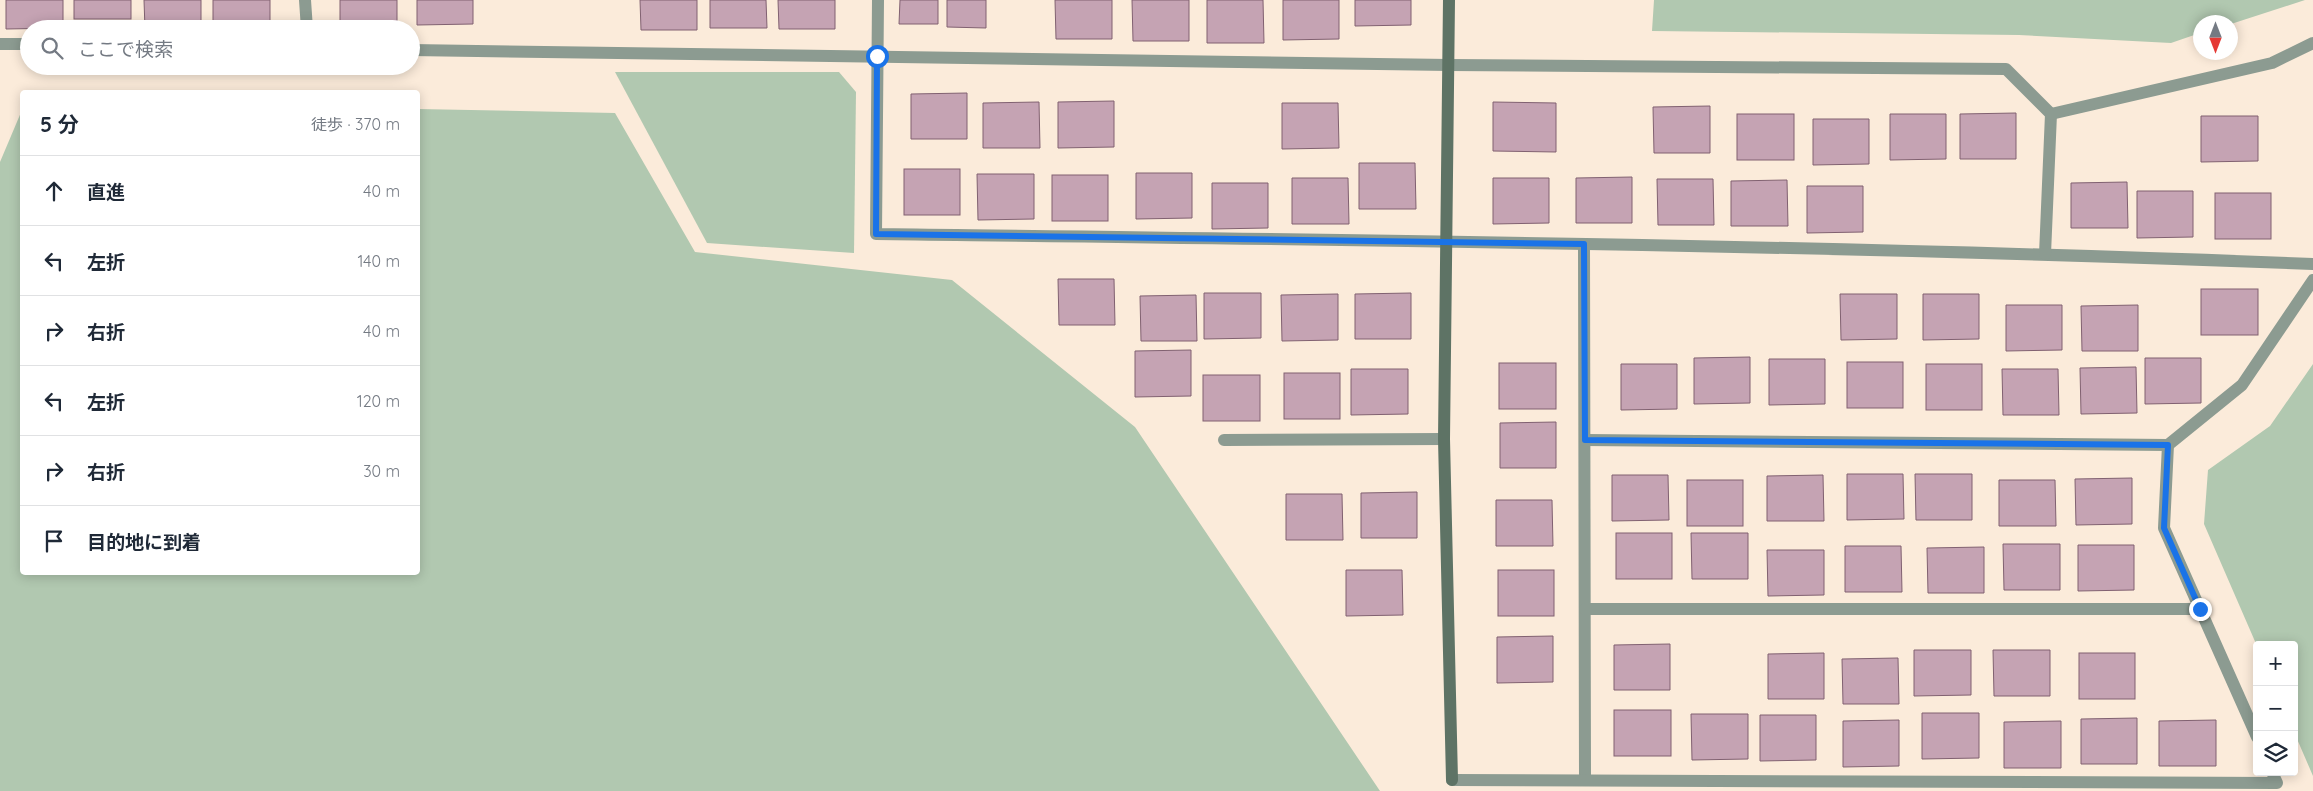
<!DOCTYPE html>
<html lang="ja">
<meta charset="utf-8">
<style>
:root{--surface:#fff;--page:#f6f6f7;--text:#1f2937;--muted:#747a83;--line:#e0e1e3}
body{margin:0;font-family:Quicksand,"Noto Sans JP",sans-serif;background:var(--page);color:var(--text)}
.controls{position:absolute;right:15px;bottom:15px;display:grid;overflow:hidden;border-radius:5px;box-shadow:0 2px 12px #0003}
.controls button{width:45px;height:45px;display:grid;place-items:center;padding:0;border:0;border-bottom:1px solid var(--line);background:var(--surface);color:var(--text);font:25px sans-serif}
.compass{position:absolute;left:2193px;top:15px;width:45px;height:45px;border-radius:50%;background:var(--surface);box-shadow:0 2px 12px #0003;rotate:180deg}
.stop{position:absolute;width:15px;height:15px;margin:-11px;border:4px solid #1a73e8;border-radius:50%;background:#fff}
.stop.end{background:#1a73e8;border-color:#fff;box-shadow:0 1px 5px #0008}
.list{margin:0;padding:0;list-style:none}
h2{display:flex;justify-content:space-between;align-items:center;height:65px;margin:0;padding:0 20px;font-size:21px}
h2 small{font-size:16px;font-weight:400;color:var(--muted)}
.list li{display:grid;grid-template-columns:32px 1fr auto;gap:15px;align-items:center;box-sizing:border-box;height:70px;padding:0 20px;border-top:1px solid var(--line)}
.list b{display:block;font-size:19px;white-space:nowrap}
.list em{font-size:16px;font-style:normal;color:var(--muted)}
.icon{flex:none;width:28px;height:28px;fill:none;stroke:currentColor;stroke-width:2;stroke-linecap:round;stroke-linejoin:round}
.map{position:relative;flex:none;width:2313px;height:791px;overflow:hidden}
.search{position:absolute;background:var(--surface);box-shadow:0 2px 12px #0003;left:20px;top:20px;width:400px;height:55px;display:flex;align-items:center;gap:12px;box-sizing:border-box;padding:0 18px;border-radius:28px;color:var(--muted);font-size:19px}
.panel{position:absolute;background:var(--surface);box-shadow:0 2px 12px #0003;left:20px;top:90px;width:400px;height:485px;border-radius:5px}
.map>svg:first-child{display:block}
.green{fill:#b1c8b0}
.building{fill:#c5a3b3;stroke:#816171}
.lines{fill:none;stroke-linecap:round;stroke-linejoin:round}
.street{stroke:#8c9b91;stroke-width:12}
.secondary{stroke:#5e7365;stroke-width:12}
.route{stroke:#1a73e8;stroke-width:6}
</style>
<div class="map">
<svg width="2313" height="791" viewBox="0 0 2313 791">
<rect width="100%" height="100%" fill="#fbebda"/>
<!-- green -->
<g class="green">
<polygon points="1654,0 2305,0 2231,24 2200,22 2200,33 2171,43 2019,35 1652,31"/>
<polygon points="615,72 839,72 856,92 854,253 707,243"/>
<polygon points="418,109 615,113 695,252 952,280 1135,427 1380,791 0,791 0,162 22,110 22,572 418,572"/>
<polygon points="2313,364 2313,776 2294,732 2294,645 2257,646 2204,524 2208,470 2270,426"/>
</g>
<!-- building -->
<g class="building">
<polygon points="6,0 63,0 63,28 6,29"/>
<rect x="74" y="0" width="57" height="19"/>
<polygon points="144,0 201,0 201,29 145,29"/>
<rect x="213" y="0" width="57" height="28"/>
<polygon points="340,0 397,0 397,28 340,29"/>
<polygon points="417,0 473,0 473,24 417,25"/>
<polygon points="640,0 697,0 697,30 641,30"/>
<polygon points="710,0 766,0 767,28 710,28"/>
<polygon points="778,0 835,0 835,29 779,29"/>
<polygon points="900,0 938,0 938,24 899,24"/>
<polygon points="947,0 986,0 986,28 947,27"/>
<polygon points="1055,0 1112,0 1112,39 1056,39"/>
<polygon points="1132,0 1189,0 1189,41 1133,41"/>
<polygon points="1207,0 1263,0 1264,43 1207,43"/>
<polygon points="1283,0 1339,0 1339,39 1283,40"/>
<polygon points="1355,0 1411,0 1411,25 1355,26"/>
<polygon points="967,93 967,139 911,139 911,94"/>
<polygon points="1114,101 1114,147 1058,148 1058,102"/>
<polygon points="1039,102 1040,148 983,148 983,103"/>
<polygon points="1493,102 1556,103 1556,152 1493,151"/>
<polygon points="1282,103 1338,103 1339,148 1282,149"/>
<polygon points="1710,106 1710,153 1654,153 1653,107"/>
<polygon points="2016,113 2016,159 1960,159 1960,114"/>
<rect x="1737" y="114" width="57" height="46"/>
<polygon points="1890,114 1946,114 1946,159 1890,160"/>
<polygon points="2201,116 2258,116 2258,161 2201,162"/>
<polygon points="1813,119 1869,119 1869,164 1813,165"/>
<polygon points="1359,163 1415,163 1416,209 1359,209"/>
<rect x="904" y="169" width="56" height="46"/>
<polygon points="1136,173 1192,173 1192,218 1136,219"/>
<polygon points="977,174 1034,174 1034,219 978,220"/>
<rect x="1052" y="175" width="56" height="46"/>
<polygon points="1632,177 1632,223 1576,223 1576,178"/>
<polygon points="1292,178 1348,178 1349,224 1292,224"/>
<polygon points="1493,178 1549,178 1549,223 1493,224"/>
<polygon points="1657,179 1713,179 1714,225 1658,225"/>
<polygon points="1787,180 1788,226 1731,226 1731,181"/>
<polygon points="2127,182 2128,228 2071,228 2071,183"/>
<polygon points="1212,183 1268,183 1268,228 1212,229"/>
<polygon points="1807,186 1863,186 1863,232 1807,233"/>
<polygon points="2137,191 2193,191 2193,237 2137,238"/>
<rect x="2215" y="193" width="56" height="46"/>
<polygon points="1058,279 1114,279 1115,325 1059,325"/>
<rect x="2201" y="289" width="57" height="46"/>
<polygon points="1204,293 1261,293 1261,338 1204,339"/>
<polygon points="1411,293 1411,339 1355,339 1355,294"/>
<polygon points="1338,294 1338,340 1282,341 1281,295"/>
<polygon points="1840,294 1897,294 1897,339 1841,340"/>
<polygon points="1923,294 1979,294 1979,339 1923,340"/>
<polygon points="1196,295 1197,341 1141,341 1140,296"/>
<polygon points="2006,305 2062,305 2062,350 2006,351"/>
<polygon points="2138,305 2138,351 2082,351 2081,306"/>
<polygon points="1191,350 1191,396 1135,397 1135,351"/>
<polygon points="1750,357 1750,403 1694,404 1694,358"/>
<polygon points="2145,358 2201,358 2201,403 2145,404"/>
<polygon points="1769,359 1825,359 1825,404 1769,405"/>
<rect x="1847" y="362" width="56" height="46"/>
<rect x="1499" y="363" width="57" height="46"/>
<polygon points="1621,364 1677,364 1677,409 1621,410"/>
<rect x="1926" y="364" width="56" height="46"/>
<polygon points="2136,367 2137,413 2081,414 2080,368"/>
<polygon points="1351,369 1408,369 1408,414 1351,415"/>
<polygon points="2002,369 2058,369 2059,415 2003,415"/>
<rect x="1284" y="373" width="56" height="46"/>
<rect x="1203" y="375" width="57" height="46"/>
<polygon points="1556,422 1556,468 1500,468 1500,423"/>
<polygon points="1847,474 1903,474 1904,519 1847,520"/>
<polygon points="1915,474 1972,474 1972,520 1916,520"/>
<polygon points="1612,475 1668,475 1669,520 1612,521"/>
<polygon points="1823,475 1824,521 1767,521 1767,476"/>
<polygon points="2132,478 2132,524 2076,525 2075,479"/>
<rect x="1687" y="480" width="56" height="46"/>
<polygon points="1999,480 2055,480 2056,526 1999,526"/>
<polygon points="1417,492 1417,538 1361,538 1361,493"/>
<polygon points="1286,494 1342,494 1343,540 1286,540"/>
<polygon points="1496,500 1552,500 1553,546 1496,546"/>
<rect x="1616" y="533" width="56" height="46"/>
<polygon points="1691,533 1748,533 1748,579 1692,579"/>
<polygon points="2003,544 2060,544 2060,590 2004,590"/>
<polygon points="2078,545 2134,545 2134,590 2078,591"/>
<polygon points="1845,546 1901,546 1902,592 1845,592"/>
<polygon points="1984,547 1984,593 1928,593 1927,548"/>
<polygon points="1767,550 1824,550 1824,595 1768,596"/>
<polygon points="1346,570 1402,570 1403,615 1346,616"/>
<rect x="1498" y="570" width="56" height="46"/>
<polygon points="1553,636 1553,682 1497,683 1497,637"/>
<polygon points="1670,644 1670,690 1614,690 1614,645"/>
<polygon points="1914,650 1971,650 1971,695 1914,696"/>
<polygon points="1993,650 2050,650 2050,696 1994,696"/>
<polygon points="1824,653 1824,699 1768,699 1768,654"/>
<rect x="2079" y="653" width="56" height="46"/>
<polygon points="1898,658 1899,704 1843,704 1842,659"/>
<rect x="1614" y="710" width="57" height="46"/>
<polygon points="1922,713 1979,713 1979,758 1922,759"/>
<polygon points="1691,714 1748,714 1748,759 1692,760"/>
<polygon points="1760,715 1816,715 1816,760 1760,761"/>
<polygon points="2137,718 2137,764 2081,764 2081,719"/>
<polygon points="1899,720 1899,766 1843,767 1843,721"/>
<polygon points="2216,720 2216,766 2159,766 2159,721"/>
<polygon points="2061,721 2061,768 2004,768 2004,722"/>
</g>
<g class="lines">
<!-- street -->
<g class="street">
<polyline points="305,0 307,29"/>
<path d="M878,0L876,234C1355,240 1834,245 2313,264"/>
<polyline points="0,44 29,44"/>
<polyline points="411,50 1449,65 2006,69 2051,114 2045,254"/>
<polyline points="2051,114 2272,63 2313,43"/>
<polyline points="1584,244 1585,780"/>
<polyline points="1224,440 1444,439"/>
<polyline points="1585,440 2168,445 2242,385 2313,280"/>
<polyline points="2168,445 2164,528 2257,737"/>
<polyline points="1585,609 2200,609"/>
<polyline points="1452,780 2277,783 2272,772"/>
</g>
<!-- secondary -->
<polyline class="secondary" points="1449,0 1444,439 1452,780"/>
</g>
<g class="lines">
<!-- route -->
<polyline class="route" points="877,56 876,234 1584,244 1585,440 2168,445 2164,528 2200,609"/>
</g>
</svg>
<div class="controls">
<button>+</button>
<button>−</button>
<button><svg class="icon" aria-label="layers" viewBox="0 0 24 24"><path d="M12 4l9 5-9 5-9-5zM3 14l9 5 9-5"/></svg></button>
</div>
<svg class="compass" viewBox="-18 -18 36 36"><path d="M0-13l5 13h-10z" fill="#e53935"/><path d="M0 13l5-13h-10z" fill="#747a83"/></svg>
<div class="stop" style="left:877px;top:56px"></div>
<div class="stop end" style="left:2200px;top:609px"></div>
<div class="search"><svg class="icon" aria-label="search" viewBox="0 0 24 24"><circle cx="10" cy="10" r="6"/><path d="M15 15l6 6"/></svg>ここで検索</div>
<section class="panel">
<h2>5 分<small>徒歩 · 370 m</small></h2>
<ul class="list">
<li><svg class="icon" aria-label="ahead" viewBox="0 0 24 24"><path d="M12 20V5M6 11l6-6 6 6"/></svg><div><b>直進</b></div><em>40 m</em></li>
<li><svg class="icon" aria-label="left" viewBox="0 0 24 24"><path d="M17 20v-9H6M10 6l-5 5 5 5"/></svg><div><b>左折</b></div><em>140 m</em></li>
<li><svg class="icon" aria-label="right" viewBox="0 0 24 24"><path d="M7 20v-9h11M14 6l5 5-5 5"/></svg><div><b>右折</b></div><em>40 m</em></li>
<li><svg class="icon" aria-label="left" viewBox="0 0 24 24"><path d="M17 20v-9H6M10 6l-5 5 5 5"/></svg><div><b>左折</b></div><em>120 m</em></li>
<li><svg class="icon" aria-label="right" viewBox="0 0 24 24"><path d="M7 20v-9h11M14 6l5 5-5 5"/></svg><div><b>右折</b></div><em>30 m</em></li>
<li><svg class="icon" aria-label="arrive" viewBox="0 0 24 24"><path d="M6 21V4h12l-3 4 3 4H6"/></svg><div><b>目的地に到着</b></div></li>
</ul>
</section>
</div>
